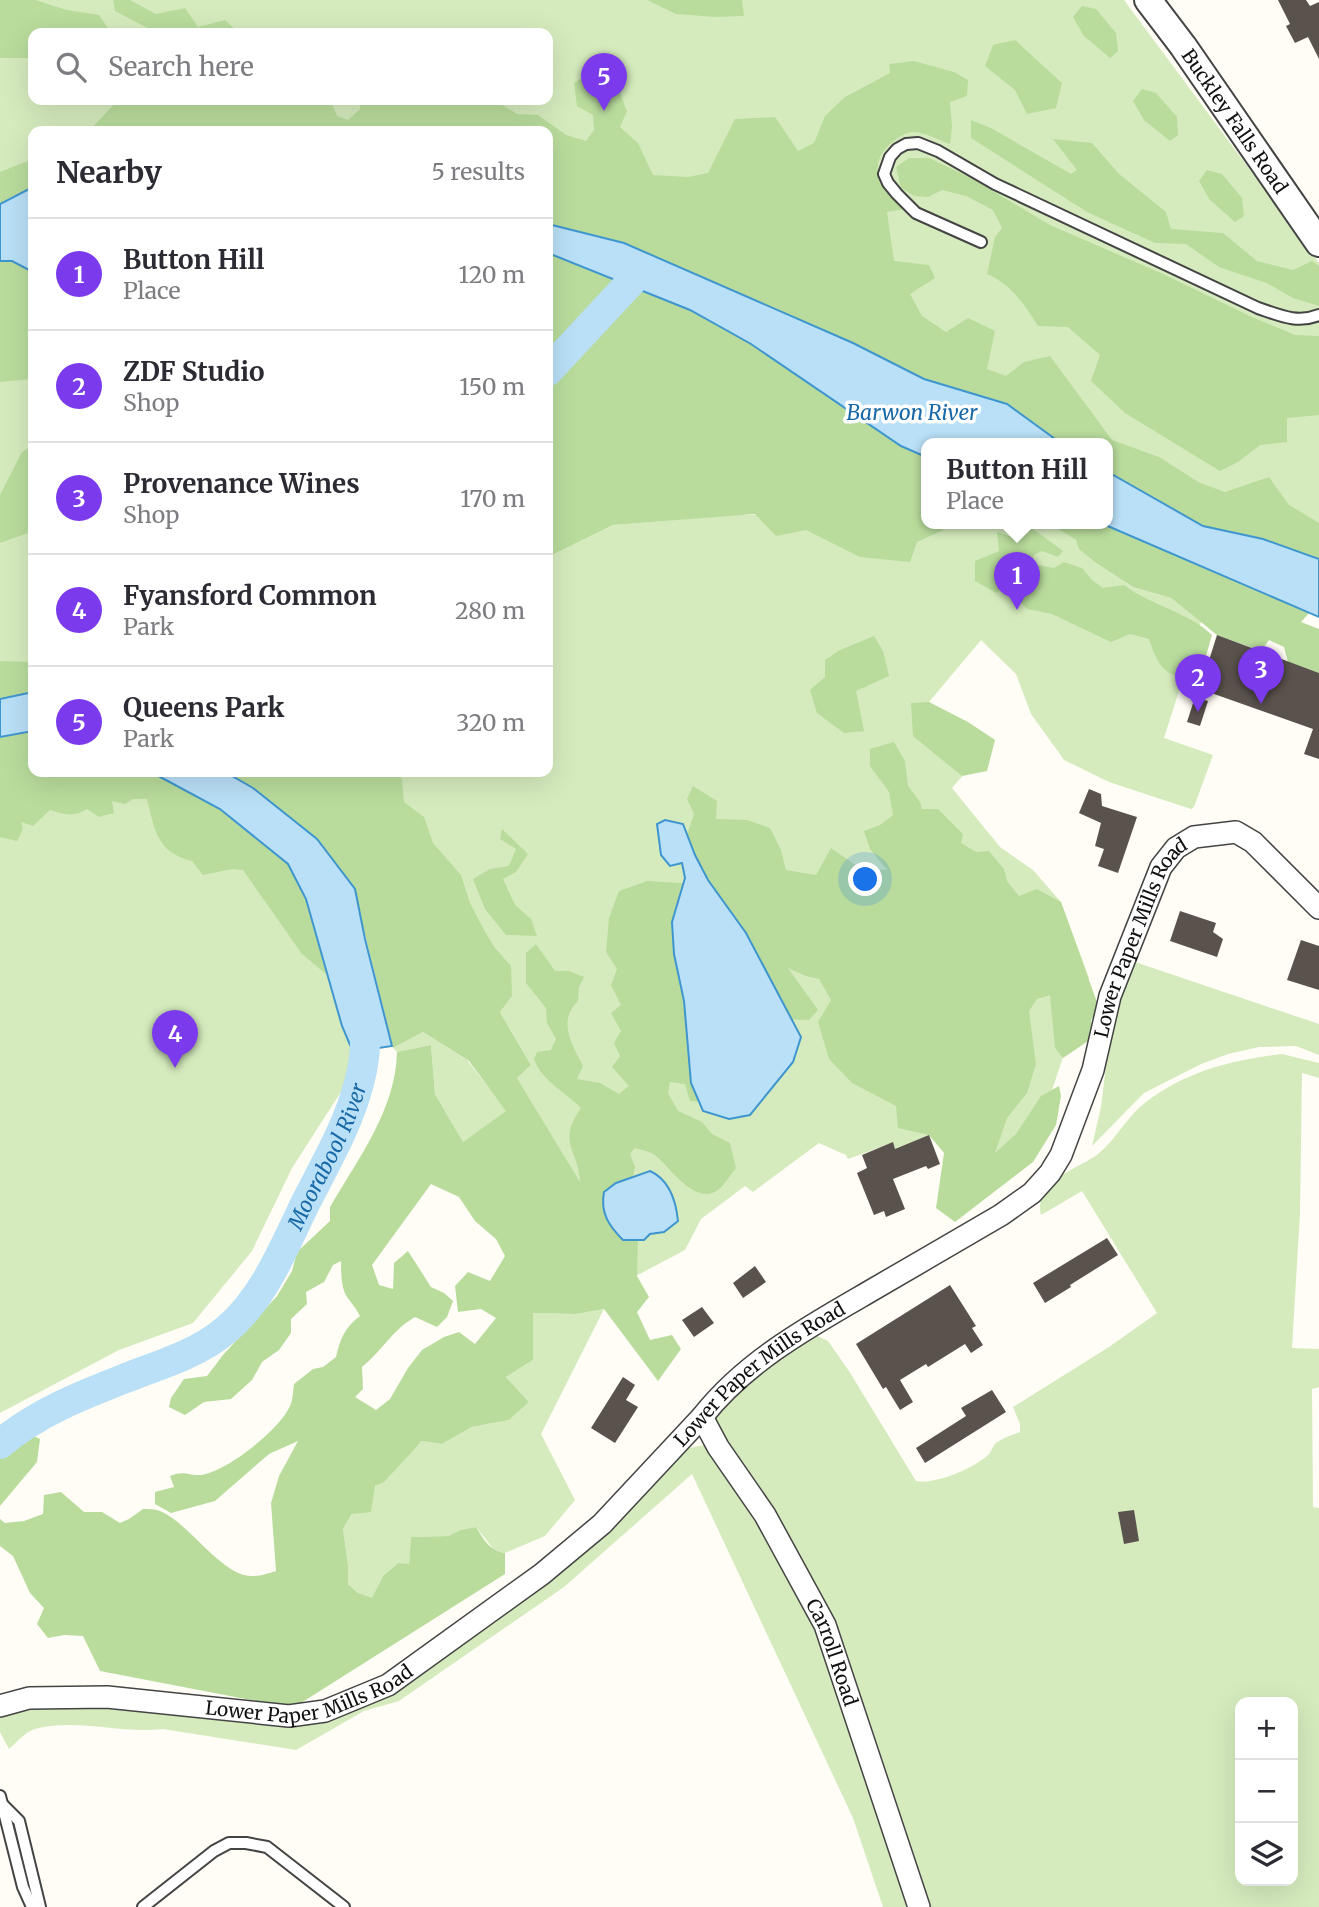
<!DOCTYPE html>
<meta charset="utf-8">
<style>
:root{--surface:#fff;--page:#f7f7f7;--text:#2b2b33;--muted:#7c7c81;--line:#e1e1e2;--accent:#7c3aed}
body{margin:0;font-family:Merriweather,serif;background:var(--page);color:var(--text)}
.controls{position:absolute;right:21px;bottom:21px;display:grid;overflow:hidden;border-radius:14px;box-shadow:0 7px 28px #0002}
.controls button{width:63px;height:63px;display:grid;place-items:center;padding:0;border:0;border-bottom:2px solid var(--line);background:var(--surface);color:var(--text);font:35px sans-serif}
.you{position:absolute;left:866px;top:880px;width:24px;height:24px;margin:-18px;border:5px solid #fff;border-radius:50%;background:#1a73e8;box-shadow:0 0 0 10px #1a73e833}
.badge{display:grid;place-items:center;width:46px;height:46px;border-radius:50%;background:var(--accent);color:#fff;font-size:23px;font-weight:700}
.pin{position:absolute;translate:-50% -58px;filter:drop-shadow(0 2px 4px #0008)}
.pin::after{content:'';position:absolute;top:37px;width:24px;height:21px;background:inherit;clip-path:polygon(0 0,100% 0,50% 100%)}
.popup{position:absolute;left:921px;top:438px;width:192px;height:91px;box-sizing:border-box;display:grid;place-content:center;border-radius:14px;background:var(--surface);filter:drop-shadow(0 2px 5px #0005);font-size:23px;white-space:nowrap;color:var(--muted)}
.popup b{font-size:26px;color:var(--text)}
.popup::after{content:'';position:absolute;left:50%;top:100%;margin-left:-14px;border:14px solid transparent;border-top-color:var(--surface)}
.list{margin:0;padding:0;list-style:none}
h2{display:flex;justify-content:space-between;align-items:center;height:91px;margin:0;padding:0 28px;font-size:30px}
h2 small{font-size:23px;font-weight:400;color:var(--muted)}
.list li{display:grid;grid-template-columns:46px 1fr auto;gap:21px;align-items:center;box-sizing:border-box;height:112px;padding:0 28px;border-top:2px solid var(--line)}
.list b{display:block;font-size:26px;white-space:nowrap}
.list p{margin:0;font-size:23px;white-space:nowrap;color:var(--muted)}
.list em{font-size:23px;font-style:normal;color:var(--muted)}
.icon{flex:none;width:38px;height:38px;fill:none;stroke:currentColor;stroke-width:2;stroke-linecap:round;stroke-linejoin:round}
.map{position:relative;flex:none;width:1319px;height:1907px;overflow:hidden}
.search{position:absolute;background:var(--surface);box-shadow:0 7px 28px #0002;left:28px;top:28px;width:525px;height:77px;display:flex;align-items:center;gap:18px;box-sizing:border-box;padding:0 24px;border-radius:14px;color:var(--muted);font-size:26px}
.panel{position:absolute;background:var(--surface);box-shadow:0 7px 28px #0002;left:28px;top:126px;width:525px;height:651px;border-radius:14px}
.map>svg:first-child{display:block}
.green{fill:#d5ebbd;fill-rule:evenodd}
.forest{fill:#b9dc9c;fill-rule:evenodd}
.water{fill:#b9e0f7;stroke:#3f96cf;stroke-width:2}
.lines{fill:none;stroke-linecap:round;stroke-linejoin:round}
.river{stroke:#b9e0f7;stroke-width:30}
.building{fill:#5a524d}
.service-casing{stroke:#444;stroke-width:14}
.minor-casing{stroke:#444;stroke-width:24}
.tertiary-casing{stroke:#444;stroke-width:30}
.service{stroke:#fff;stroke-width:10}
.minor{stroke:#fff;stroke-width:21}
.tertiary{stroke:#fff;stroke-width:26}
.labels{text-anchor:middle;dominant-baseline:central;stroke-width:7;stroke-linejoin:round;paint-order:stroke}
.street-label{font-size:19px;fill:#111;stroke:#fff}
.water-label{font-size:21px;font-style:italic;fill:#1768a6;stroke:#fff}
</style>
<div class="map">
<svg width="1319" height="1907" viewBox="0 0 1319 1907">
<rect width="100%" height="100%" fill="#fffdf5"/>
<!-- green -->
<g class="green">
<path d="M0,0H1124L1319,263V559L1263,539L1108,472V444H1062L1007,404L924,379L624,243L548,224V131H33V187L0,204ZM33,33H548V100H33Z"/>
<polygon points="0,261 33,272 33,692 0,699"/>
<polygon points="796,514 926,524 1049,524 1076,540 1080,549 1096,563 1133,587 1171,598 1201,622 1164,738 1213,755 1194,807 1191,809 1109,782 1064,760 1031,714 1016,674 981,640 929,702 978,758 952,788 1000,847 1033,870 1061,902 1089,978 1035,1142 959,1196 943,1150 929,1135 897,1153 892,1143 848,1159 846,1155 819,1143 753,1192 745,1186 701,1219 685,1250 636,1276 517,1078 531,1065 361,772 548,772 548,557 613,525 734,515"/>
<polygon points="33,731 33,772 151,772 220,809 321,955 342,1026 353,1052 346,1084 292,1168 252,1251 193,1323 119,1350 0,1413 0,737"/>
<polygon points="1135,962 1319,1024 1319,1055 1296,1046 1259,1047 1228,1054 1201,1064 1144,1093 1092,1146 1101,1107 1107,1058 1115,1020 1126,980"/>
<polygon points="423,1032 467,1060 507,1111 463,1142 435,1094 431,1045 397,1052 393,1048"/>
<path d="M1282,1054L1319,1063V1078L1302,1073L1300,1213L1292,1348L1319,1349V1387L1312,1389L1313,1507L1319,1508V1907H883L853,1818L692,1474L564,1587L399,1701L364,1711L296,1750L163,1729C121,1734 76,1718 35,1729C26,1731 16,1743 9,1749L0,1732V1714L30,1707L88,1702L325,1721L337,1719L349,1708L377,1691L684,1449L704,1445L713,1453L703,1423L729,1397L813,1334L828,1341L849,1371L916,1481C935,1485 975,1468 989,1454C993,1449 993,1444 999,1441C1005,1437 1013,1435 1020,1432V1424L1013,1407L1109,1347L1157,1313L1082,1191L1041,1215C1033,1180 1077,1170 1098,1154C1116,1140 1127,1116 1146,1102C1187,1071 1232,1060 1282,1054ZM1240,1702H1293V1881H1240Z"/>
<path d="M604,1309L541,1434L575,1500L545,1536L505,1553L495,1551L476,1527L460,1530L448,1536L411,1537L409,1565L398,1563L383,1576L372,1599L358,1593L348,1584V1565L343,1529C363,1495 393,1468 423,1441L442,1444L472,1427L509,1420L529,1402L506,1377L533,1360V1313L576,1314Z"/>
</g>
<!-- forest -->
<g class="forest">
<polygon points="0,0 35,0 67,10 99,15 111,33 33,33 33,58 0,58"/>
<polygon points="113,0 130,0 156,14 185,8 198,27 225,20 239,33 157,33 115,11"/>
<polygon points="647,0 742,0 744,16 715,17 676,14"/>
<polygon points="1082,6 1096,9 1116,33 1118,51 1110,58 1084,36 1073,17"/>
<polygon points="1015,40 1062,83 1056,108 1027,114 1015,90 985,66 993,45"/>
<path d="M914,61L954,72L968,80L967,96L950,102L952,127L950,144C939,140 924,132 913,132C903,133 896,139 889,145C864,170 886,191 905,209L887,212L894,261L929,265L935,278L910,294L922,316L946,332L968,318L995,331L987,369L1006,376L1024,362L1050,356L1112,440L1159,457L1200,483L1225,492L1269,477L1289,505L1319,523V559L1263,539L1203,526L1108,472V444H1062L1007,404L924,379L853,343L624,243L548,224V131H89L118,100H130L139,103L141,100H330L337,116L348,120L360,109L361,100H469L474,102L496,101L517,114L538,115L566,135L586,141L594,130L593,115L577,106L574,83L595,69C618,78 618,89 627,111L620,127L638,143L653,175L688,177L708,173L735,119L775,117L798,151L814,143L825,116L845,97L890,73L889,64Z"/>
<polygon points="1142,89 1156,93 1177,117 1178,135 1170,141 1144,120 1133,101"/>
<polygon points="971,120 991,128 1071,174 1077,170 1053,139 1092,143 1119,174 1166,212 1171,229 1223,233 1257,261 1293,270 1312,261 1319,266 1319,306 1293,298 1267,283 1219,267 1186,244 1155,243 1087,212 971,138"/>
<path d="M909,158H929L973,179L1050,225L1163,274L1252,317L1295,335L1319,336V415L1287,418V442L1260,445L1238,462L1220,471L1125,413L1091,381L1100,355L1068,327L1038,326C1025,305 1011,284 987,274L995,237L1002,228L993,210L966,196L942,190L928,197L914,196L901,188L896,167Z"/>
<polygon points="33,159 33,187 0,204 0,172"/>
<polygon points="1207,170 1222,174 1242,198 1244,216 1235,222 1210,200 1199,181"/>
<polygon points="548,253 690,310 751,344 901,446 926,457 926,524 944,524 943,530 917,542 910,562 860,557 806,530 776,536 755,514 613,525 548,557"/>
<polygon points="0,261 12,261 33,272 33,379 0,382"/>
<polygon points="33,445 33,536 28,533 0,543 0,495 22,452"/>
<polygon points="1049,524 1103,524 1309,613 1301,622 1319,629 1319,673 1288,662 1284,647 1269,640 1261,651 1217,635 1171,598 1133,587 1096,563 1079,549 1076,540"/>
<path d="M1032,528L1063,551L1058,557L1042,551L1034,555L1032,564L1054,568L1064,562L1082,568L1092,580L1103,588L1124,585C1151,606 1187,611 1212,635L1198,683C1165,674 1160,672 1149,639L1130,634L1111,642L1052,614L1027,609L1013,592V579L996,593L975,581V561L999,551L997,532L1012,537Z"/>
<polygon points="874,636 883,651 889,676 856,691 864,731 844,733 817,713 810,690 825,677 825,660 840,650"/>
<polygon points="0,661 33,662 33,692 0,699"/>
<polygon points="929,702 968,722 995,740 987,771 962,776 913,736 911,703"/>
<path d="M33,731V772H151L220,809L288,864L306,899L327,975L302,954L243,870L232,869L203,875L192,861C156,852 155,830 147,799H133L125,804L112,801L114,813L99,817L87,809C74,817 65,815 50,810L33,826L21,822L23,829L17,841L0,837V737Z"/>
<path d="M894,742L905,761L908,786L920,802L922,809H938L963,834L961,843L976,852L989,851L1004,869L1007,881L1019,896L1037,889L1061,902L1099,1008L1091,1020L1094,1037L1063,1058L1055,1048L1050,995L1037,999L1029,1011L1036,1064L1027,1093L1007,1118L995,1153L1016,1134L1041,1096L1059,1086L1061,1096L1056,1125L1033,1162L955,1222L936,1208L944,1153L929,1135L898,1128L896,1106L852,1083L829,1059L818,1022L831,1000L819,979L806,976L788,968L818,1010L809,1020L781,1019L713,1102L690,1101L685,1084L670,1082L668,1093L678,1111L702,1122L712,1134L730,1143L736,1168C731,1174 725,1184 719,1189C696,1208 670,1167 656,1156C650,1151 642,1150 635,1148L630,1154L635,1167L630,1189L638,1237L637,1276L649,1297L637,1312L650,1340L672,1335L681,1349L658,1381L604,1309L576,1314L533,1313V1360L506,1377L529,1402L509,1420L472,1427L442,1444L422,1441L384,1482L375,1486L371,1512L352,1514L343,1529L348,1565V1584L358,1593L372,1598L383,1576L398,1563L409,1564L411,1537L448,1536L460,1530L476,1527C484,1540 490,1551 505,1553V1574L293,1708L100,1671L83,1636L64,1635L48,1638L37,1624L44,1608L30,1593L13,1556L0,1546V1519L5,1523L24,1521L43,1514L44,1495L61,1492L84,1512H102L120,1523L129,1519L143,1509C148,1509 155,1509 160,1511C191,1524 222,1578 254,1576C261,1576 269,1573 276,1571L271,1503L279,1476L298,1441L269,1454L215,1501L171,1513L155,1504V1492L174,1487L170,1476C185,1470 188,1476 201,1475C227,1472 280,1429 290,1406C293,1400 293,1391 294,1384L313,1369L323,1367L336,1357C340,1339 345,1327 360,1316C356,1308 352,1304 347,1297C341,1288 341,1272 341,1261L333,1265L324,1282L306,1292L307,1304L291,1319V1333L279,1350L262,1362L252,1380L231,1399L204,1402L185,1415L169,1407L171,1398L184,1379L207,1376L223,1355L277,1296L292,1271L297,1252L330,1221V1207C358,1159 396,1109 397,1052L431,1045L435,1094L463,1142L506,1111L469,1061L423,1032L393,1048L353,886L253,788L225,772H395L402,779L404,802L424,817L433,843L461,875L470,903L484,930L495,948L511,966L512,996L500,1012L531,1065L517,1078L580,1182C579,1149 556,1144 581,1108C565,1092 541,1080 534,1059L537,1052L551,1050L556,1039L547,1023L546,1008L526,983V953L536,944L555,971H569L584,977L579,987L578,1001C557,1021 572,1044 583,1066L577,1079L600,1083L619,1094L629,1086L612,1067L620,1056L614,1043L621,1031L611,1013L621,1005L611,985L617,969L606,952L609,918L619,891L647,881L696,884L685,841L694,814L687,799L693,786L717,801L716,819L747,820L770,828L781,850L786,870L816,875L831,848L860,868L887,870L870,849L864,831L880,825L893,815L889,792L870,766V749ZM431,1184L459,1197L475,1221L496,1239L505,1256L490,1281L468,1272L455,1286L458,1312L481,1309L496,1318L475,1344L459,1332L444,1337L422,1350L408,1368L390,1399L376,1410L355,1397L363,1389L362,1367C383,1350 391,1331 415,1317L437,1327L447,1317L453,1301L444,1293L431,1287L408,1251L394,1263L393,1289L379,1285L372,1265Z"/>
<polygon points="502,829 528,854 516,872 503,879 515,905 531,919 537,936 506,935 485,909 473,879 490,869 509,866 516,849 500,839"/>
<polygon points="25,1432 40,1439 37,1462 0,1506 0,1452"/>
</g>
<!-- water -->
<g class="water">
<polygon points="33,187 33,272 12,261 0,261 0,204"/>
<polygon points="548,224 624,243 853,343 924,379 1007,404 1062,444 926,444 926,457 901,446 751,344 690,310 548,253"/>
<polygon points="1108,472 1203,526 1263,539 1319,559 1319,617 1103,524 1108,524"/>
<polygon points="33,692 33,731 0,737 0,699"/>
<polygon points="151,772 225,772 253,788 317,839 355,889 365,939 392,1046 353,1052 342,1026 306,899 288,864 220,809"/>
<polygon points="665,820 683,824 695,855 708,880 746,933 801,1037 793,1062 750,1115 729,1119 703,1111 691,1083 684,1001 674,954 672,922 685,878 682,863 670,866 661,855 657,824"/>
<path d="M650,1171C670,1180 676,1201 678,1221L664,1232L650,1234L644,1240H623C609,1226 600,1213 604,1192L616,1183Z"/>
</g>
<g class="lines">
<!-- river -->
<g class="river">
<polyline points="548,371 641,271"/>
<path id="s1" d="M0,1444C40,1410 88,1393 136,1374C167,1363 202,1351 227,1329C264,1298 284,1247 305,1204C325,1164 348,1126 359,1083C366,1058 367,1034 362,1009"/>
</g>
</g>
<!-- building -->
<g class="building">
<polygon points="1278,0 1306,0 1310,6 1319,2 1319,59 1308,37 1295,43 1286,26 1290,24"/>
<polygon points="1217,635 1319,673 1319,759 1304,754 1313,729 1200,689"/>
<polygon points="1195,697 1208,701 1200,726 1187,722"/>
<polygon points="1089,789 1101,794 1102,806 1137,817 1118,873 1098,866 1104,849 1095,846 1101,823 1079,813"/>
<polygon points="1180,911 1216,923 1213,932 1223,939 1217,957 1170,941"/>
<polygon points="1301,940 1319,946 1319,990 1287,980"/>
<polygon points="929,1135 940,1164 928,1169 926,1166 893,1179 905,1209 886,1217 884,1211 874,1215 857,1173 867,1168 862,1155 893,1142 895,1149"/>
<polygon points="1107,1238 1118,1255 1070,1285 1071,1287 1045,1303 1033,1283"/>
<polygon points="755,1266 766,1282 743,1298 733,1283"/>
<polygon points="950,1285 976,1326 972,1328 983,1345 971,1353 965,1344 928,1367 926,1364 900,1380 913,1402 900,1410 886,1387 883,1389 856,1344"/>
<polygon points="702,1307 714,1323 694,1337 682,1320"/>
<polygon points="623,1377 635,1385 626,1400 638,1407 615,1443 591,1428"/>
<polygon points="992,1390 1006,1412 925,1463 916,1448 966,1416 961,1408"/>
<polygon points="1134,1510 1139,1541 1124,1544 1118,1512"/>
</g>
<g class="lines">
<!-- service casing -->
<g class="service-casing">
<g id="service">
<path d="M981,242L916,213L897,194L888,183L884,174L890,157L897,149L906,144L918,143L938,151L995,184L1258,308C1279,315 1297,324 1319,315"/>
<polyline points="0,1796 23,1887 32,1907"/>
<polyline points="2,1804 19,1821 40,1907"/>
<polyline points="143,1907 214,1851 229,1843 246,1843 267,1847 344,1907"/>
</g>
</g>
<!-- minor casing -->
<g class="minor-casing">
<g id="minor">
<path id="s2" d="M702,1417L718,1447L765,1515L825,1625L919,1907"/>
<path id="s3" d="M0,1706L29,1698L107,1697L289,1716L325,1711L388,1685L542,1574L602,1524L702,1417C745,1362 808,1327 867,1293C912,1267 956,1241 1001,1215L1032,1193L1050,1173L1061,1155L1093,1070L1110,996L1161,867L1176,848L1194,837L1236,832L1253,842L1319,908"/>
</g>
</g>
<!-- tertiary casing -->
<g class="tertiary-casing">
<g id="tertiary">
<path id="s4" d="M1148,0L1183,46L1319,243"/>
</g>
</g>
<!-- service -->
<use href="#service" class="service"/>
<!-- minor -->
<use href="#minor" class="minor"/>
<!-- tertiary -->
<use href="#tertiary" class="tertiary"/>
</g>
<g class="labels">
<!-- street labels -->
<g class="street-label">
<text stroke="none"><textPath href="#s4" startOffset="149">Buckley Falls Road</textPath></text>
<text stroke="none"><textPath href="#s3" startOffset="1491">Lower Paper Mills Road</textPath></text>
<text stroke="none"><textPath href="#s3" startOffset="882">Lower Paper Mills Road</textPath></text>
<text stroke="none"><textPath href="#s2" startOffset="270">Carroll Road</textPath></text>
<text stroke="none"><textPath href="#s3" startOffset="315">Lower Paper Mills Road</textPath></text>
</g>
<!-- water labels -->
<g class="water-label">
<text x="912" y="412">Barwon River</text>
<text stroke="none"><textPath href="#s1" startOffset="457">Moorabool River</textPath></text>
</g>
</g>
</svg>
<div class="controls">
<button>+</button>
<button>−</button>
<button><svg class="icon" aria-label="layers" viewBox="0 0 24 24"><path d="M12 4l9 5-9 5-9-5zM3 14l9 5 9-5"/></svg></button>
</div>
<div class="you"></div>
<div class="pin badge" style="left:1017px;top:610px">1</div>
<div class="popup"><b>Button Hill</b>Place</div>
<div class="pin badge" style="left:1198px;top:712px">2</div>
<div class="pin badge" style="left:1261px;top:704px">3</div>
<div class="pin badge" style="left:175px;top:1068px">4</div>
<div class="pin badge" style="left:604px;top:111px">5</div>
<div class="search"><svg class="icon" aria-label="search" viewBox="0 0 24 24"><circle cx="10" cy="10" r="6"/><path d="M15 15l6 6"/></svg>Search here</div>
<section class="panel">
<h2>Nearby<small>5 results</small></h2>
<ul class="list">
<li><span class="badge">1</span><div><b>Button Hill</b><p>Place</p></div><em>120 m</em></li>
<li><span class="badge">2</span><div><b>ZDF Studio</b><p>Shop</p></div><em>150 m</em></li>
<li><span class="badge">3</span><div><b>Provenance Wines</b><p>Shop</p></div><em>170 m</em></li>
<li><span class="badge">4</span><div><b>Fyansford Common</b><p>Park</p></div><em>280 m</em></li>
<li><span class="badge">5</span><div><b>Queens Park</b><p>Park</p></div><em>320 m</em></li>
</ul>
</section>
</div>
